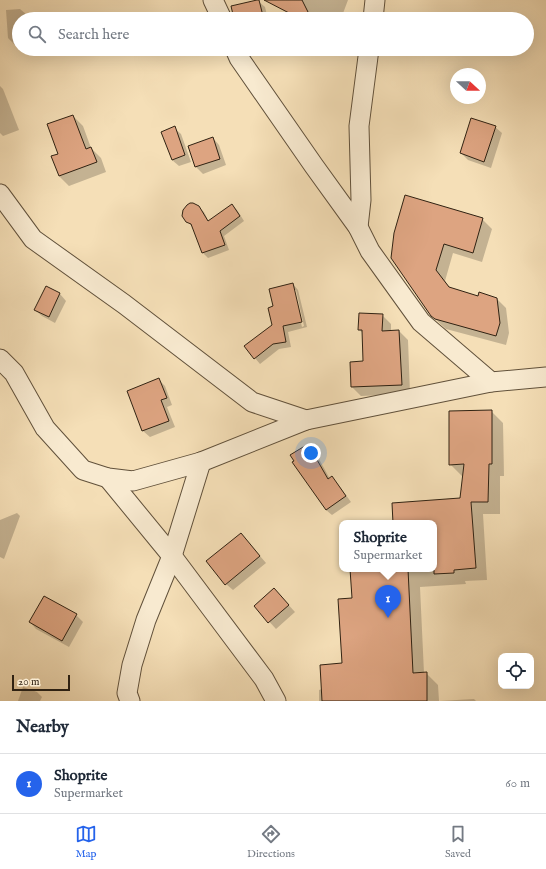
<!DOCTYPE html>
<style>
:root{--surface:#fff;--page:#f6f6f7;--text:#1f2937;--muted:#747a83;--line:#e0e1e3;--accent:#2563eb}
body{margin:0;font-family:"IM FELL English",serif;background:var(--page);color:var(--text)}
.controls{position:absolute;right:12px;bottom:12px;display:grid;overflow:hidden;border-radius:8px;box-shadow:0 4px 16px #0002}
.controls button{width:36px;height:36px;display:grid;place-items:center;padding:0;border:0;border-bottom:1px solid var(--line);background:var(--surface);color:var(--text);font:20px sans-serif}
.compass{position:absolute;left:450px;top:68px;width:36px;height:36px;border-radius:50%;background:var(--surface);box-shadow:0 4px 16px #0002;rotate:111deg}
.scale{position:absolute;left:12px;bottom:10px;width:58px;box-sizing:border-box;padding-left:4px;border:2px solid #302212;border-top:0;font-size:11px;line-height:14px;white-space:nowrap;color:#302212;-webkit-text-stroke:3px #f8ead0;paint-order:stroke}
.you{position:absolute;left:311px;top:453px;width:14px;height:14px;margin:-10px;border:3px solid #fff;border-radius:50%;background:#1a73e8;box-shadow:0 0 0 6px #1a73e833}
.badge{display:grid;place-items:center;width:26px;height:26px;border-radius:50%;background:var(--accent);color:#fff;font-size:13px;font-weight:700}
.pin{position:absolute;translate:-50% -33px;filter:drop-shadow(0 1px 2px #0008)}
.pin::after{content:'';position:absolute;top:21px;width:14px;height:12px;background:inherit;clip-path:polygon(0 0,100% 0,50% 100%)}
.popup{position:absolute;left:339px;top:520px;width:98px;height:52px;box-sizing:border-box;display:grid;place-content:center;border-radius:8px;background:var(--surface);filter:drop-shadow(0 1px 3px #0005);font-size:13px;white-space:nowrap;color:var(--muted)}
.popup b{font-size:15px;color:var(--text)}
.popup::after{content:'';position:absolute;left:50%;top:100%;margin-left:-8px;border:8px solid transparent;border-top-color:var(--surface)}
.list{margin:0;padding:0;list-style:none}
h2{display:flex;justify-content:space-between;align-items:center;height:52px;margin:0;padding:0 16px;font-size:17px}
h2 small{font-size:13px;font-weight:400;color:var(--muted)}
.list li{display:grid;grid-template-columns:26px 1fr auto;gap:12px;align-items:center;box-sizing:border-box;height:60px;padding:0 16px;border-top:1px solid var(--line)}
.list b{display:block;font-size:15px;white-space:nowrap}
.list p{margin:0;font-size:13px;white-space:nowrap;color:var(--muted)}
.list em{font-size:13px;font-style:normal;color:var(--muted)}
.icon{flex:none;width:22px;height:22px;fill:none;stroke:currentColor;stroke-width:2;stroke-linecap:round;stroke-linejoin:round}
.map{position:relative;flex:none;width:546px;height:701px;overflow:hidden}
.search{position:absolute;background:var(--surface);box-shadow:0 4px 16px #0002;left:12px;right:12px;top:12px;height:44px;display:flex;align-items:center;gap:10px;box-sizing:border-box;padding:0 14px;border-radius:22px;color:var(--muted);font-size:15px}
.sheet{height:112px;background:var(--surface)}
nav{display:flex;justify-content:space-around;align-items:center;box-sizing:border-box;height:56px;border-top:1px solid var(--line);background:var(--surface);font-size:11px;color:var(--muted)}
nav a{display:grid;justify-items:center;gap:2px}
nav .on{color:var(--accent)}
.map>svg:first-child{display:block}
.shadow{fill:#0003;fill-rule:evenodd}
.building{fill:#dda481;stroke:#302212}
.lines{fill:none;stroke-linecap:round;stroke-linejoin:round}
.minor-casing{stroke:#61513b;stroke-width:21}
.minor{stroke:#f8ead0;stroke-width:19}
</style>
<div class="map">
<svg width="546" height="701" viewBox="0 0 546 701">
<rect width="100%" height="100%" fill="#f5dfb7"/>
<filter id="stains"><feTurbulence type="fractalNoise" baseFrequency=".005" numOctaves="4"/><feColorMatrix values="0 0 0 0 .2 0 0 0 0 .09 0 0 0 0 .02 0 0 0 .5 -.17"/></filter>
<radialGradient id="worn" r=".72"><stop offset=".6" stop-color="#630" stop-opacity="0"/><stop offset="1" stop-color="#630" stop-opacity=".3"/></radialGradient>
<!-- shadow -->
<g class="shadow">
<polygon points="289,0 348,0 342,16 336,14 332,19 312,19 311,17 298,18 293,16 290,12"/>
<polygon points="258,1 265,7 268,19 235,19"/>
<polygon points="20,9 27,15 27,19 19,19 19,45 15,45 8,38 6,10"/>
<polygon points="0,86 3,89 19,130 3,136 0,133"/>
<polygon points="73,116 83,126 91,148 101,158 106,172 69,186 59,176 59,154"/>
<polygon points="495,127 502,133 491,168 468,160 461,153"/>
<polygon points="174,128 181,134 191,162 179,166 172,160"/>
<polygon points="213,138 219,145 226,165 203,174 196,167 189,147"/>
<polygon points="232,205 237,210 244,221 224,236 229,250 208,258 203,253 193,227 187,221 198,207 204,212 209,222"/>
<polygon points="482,219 492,229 482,262 453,253 445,281 451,289 479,297 496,298 506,308 509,333 506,345 446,329 432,316 392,258"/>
<path d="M293,284L298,290L307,327L288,332L291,347L279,349L260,364L255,358L273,325L274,307ZM293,290H296L304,326L302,327Z"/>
<polygon points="60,294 66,301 55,323 42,316 35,310"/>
<polygon points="382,315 391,324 391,332 399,331 408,340 410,394 361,396 352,387 364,362 363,333 359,330"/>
<polygon points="159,380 165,386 172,405 167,407 175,427 150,437 143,431"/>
<polygon points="491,411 503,423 504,476 500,476 500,514 483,514 487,580 465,581 466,584 420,587 424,673 426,673 438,685 439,701 474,699 476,701 319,701 319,690 322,689 343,664 353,599 351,569 434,569 434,523 394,523 461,499 464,476 462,476 450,464"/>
<polygon points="308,445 314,450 330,479 332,477 337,483 351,502 332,515 326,510 294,462"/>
<polygon points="17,513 20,516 4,559 0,557 0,520"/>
<polygon points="241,534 247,541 266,563 233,590 226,584"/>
<polygon points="274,589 295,612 276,629 255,606"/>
<polygon points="44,597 76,615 83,622 69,647 36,629 30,622"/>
<polygon points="23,687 37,692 42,697 40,701 18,701"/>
</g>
<!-- building -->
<g class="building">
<polygon points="257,0 259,0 263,16 252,19 234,19 231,6"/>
<polygon points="264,0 302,0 309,14 294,15 291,14"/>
<polygon points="73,115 86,149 91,147 97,162 59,176 51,156 58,154 47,124"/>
<polygon points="471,118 496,126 484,162 460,153"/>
<polygon points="175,126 185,155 172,160 161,132"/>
<polygon points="213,137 220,159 195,167 188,146"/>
<polygon points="405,195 483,218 473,253 444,244 436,270 449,287 478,296 479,292 497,298 500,323 496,336 435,319 431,316 391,258 394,233"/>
<polygon points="190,203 193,203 199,206 208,221 232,204 240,216 220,231 225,245 202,253 191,224 186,222 182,216 183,210 187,205"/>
<polygon points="293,283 302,322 283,326 286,342 273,344 254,359 244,346 272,325 268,308 273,306 269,289"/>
<polygon points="46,286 60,293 49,317 34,310"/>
<polygon points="359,313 383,314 382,331 399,330 402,385 351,387 350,362 363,361 362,330 358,330"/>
<polygon points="159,378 167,398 161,400 169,421 142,431 127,391"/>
<polygon points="492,410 492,464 489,464 488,502 471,502 476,568 454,570 454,573 434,574 434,523 393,523 392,503 460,498 464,464 449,465 449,411"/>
<polygon points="308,444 328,479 332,476 346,496 326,510 292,462 294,461 290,455"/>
<polygon points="241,533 260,556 225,585 206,561"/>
<polygon points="350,569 408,569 413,673 427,672 427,701 322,701 320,665 342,663 338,599 352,598"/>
<polygon points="274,588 289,605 268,623 254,606"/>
<polygon points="44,596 77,614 62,641 29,622"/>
</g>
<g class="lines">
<!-- minor casing -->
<g class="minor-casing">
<g id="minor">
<polyline points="213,0 222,19"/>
<polyline points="373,19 375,0"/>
<polyline points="235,49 239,58 314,166 358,227 370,251 421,322 491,382 546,377"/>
<polyline points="0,194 33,239 124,304 252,402 306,420"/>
<polyline points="358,227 361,200 359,126 369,49"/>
<polyline points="0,359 14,373 45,428 83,470 108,478 133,481 201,462 306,420 491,382"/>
<polyline points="108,478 172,556 264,679 276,701"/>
<polyline points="130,701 127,693 132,665 146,620 172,556 201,462"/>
</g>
</g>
<!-- minor -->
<use href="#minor" class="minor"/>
</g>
<rect width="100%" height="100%" filter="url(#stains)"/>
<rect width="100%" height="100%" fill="url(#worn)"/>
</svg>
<div class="controls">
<button><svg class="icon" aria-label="locate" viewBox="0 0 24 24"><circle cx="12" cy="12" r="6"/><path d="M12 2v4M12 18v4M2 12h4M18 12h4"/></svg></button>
</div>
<svg class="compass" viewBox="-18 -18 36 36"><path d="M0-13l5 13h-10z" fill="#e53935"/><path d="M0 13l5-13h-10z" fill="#747a83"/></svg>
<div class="scale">20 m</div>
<div class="you"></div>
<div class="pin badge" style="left:388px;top:618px">1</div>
<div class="popup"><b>Shoprite</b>Supermarket</div>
<div class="search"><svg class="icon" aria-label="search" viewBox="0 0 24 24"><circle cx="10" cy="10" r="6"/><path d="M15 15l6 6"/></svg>Search here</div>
</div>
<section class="sheet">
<h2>Nearby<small></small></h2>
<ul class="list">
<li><span class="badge">1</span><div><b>Shoprite</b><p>Supermarket</p></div><em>60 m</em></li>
</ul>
</section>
<nav>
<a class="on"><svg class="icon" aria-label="map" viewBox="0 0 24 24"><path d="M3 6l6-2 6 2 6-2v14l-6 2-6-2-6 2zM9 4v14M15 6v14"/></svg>Map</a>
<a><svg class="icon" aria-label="directions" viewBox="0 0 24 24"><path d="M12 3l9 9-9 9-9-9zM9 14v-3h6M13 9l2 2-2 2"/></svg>Directions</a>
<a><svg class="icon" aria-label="saved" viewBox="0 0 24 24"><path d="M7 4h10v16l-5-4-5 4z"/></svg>Saved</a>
</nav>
